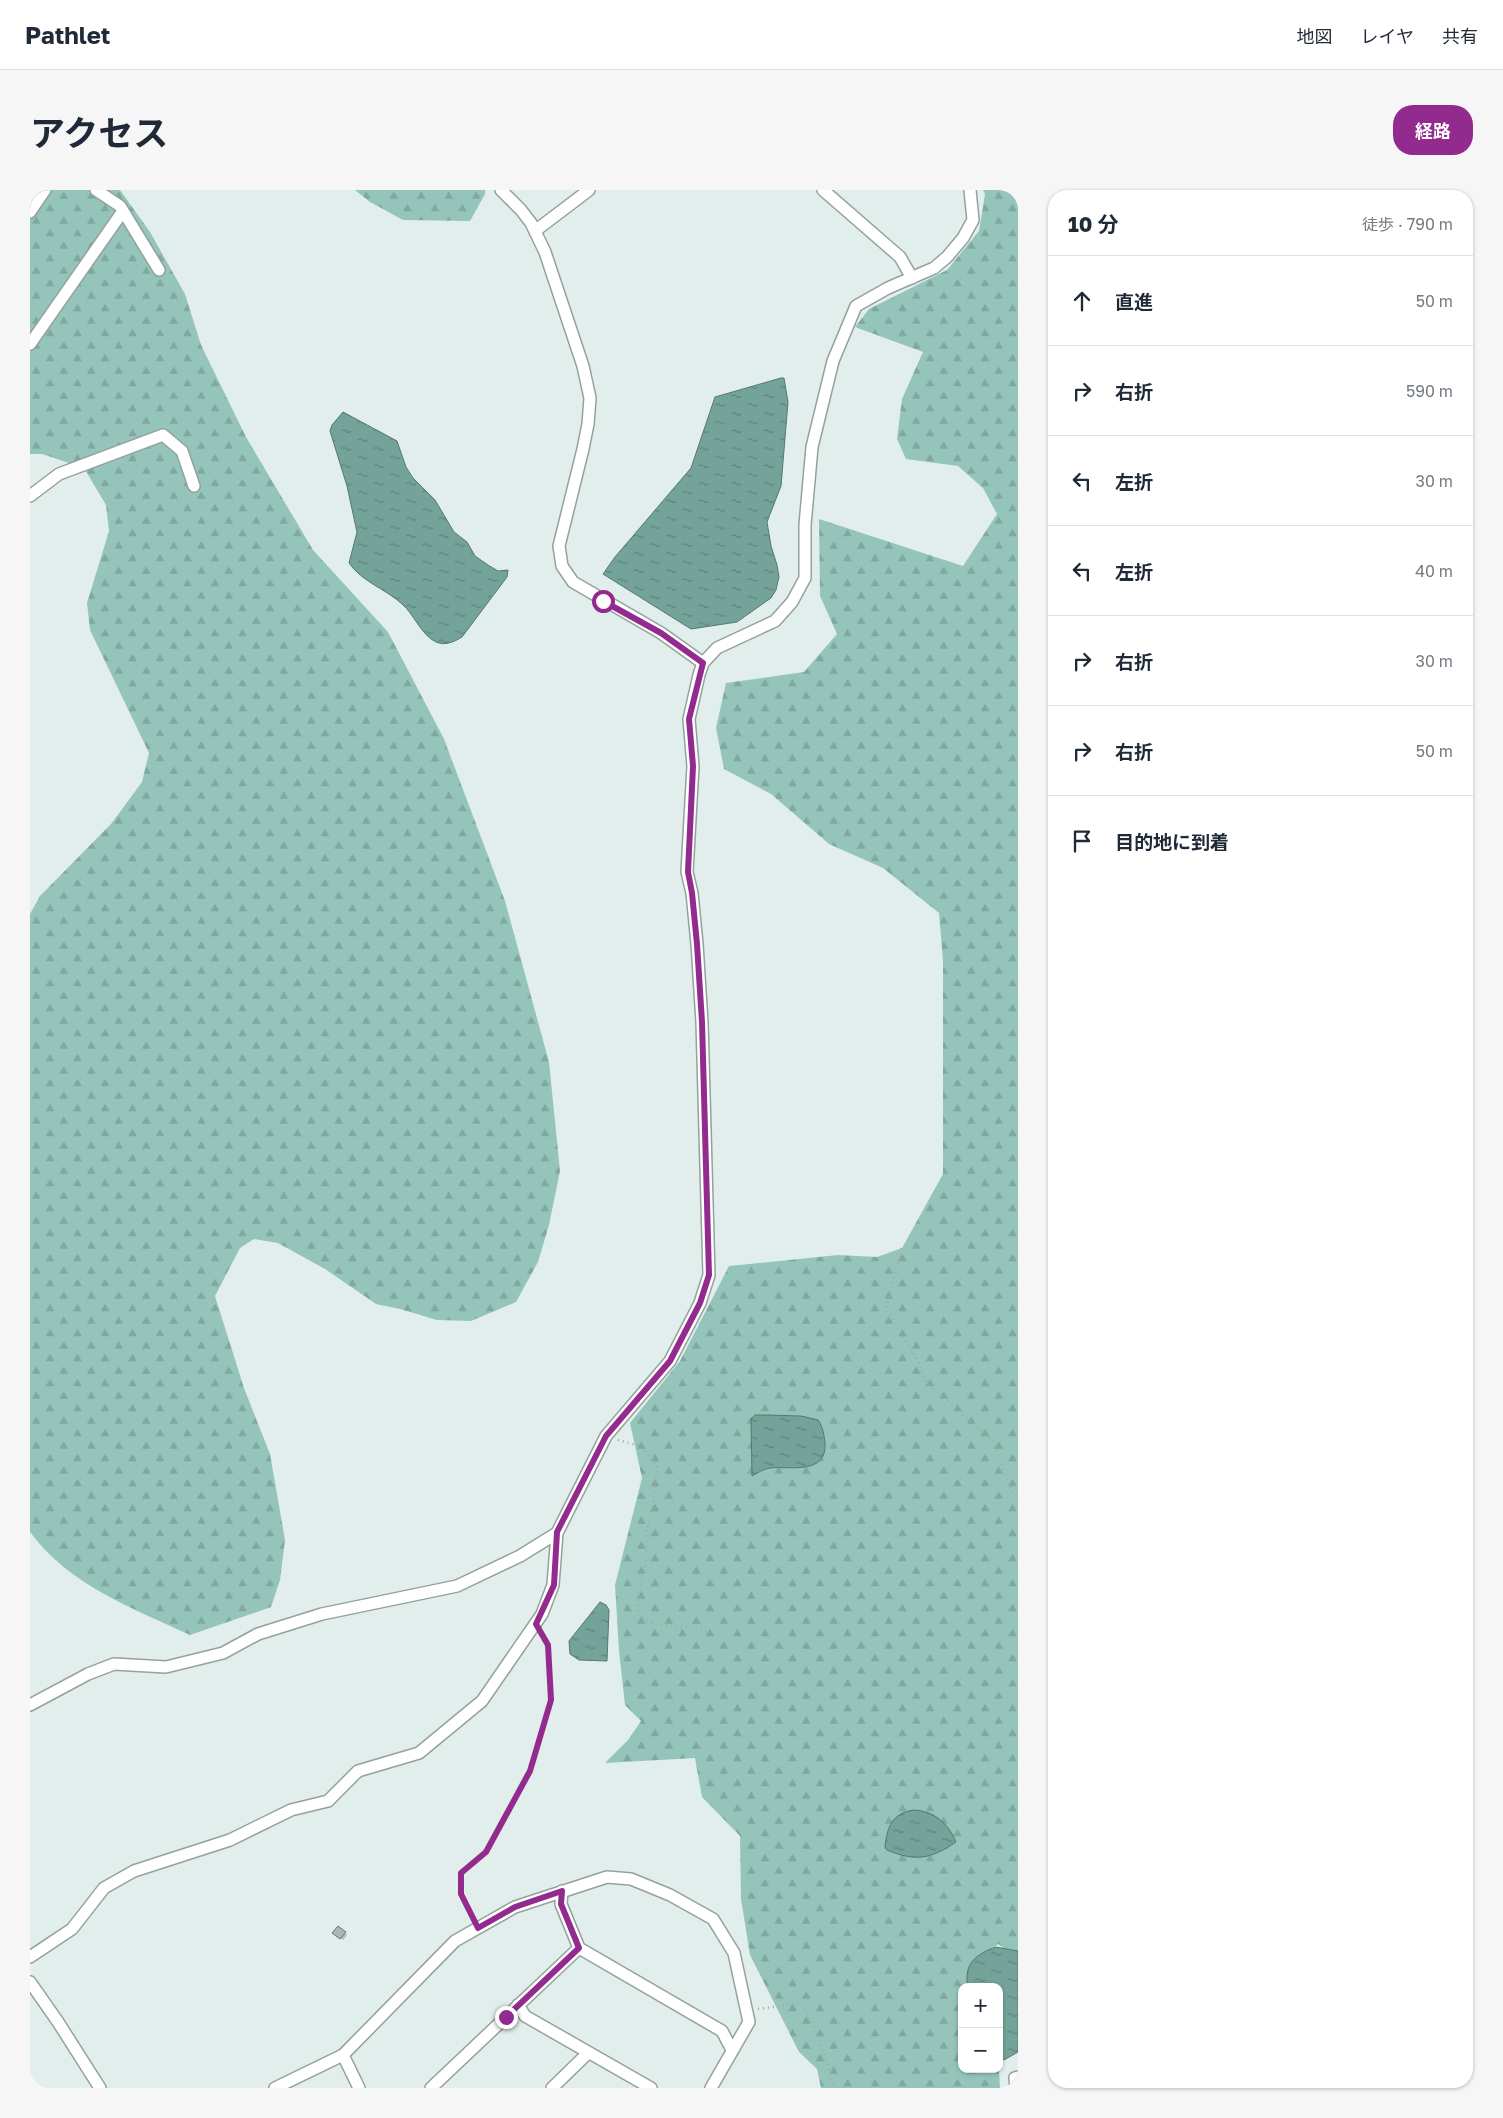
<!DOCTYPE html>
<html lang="ja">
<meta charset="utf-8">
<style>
:root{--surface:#fff;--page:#f6f6f7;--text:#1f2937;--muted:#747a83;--line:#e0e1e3;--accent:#932b8f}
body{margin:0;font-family:"Golos Text","Noto Sans JP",sans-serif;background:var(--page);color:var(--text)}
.controls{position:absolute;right:15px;bottom:15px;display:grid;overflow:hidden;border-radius:10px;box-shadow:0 1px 4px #0004}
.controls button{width:45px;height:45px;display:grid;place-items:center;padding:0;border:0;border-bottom:1px solid var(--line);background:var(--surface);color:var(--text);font:25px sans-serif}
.stop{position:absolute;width:15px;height:15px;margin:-11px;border:4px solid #932b8f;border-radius:50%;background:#fff}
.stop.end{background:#932b8f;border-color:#fff;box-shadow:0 1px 5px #0008}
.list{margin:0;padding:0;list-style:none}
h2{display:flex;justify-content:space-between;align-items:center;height:65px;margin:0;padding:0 20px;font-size:21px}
h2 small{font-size:16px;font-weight:400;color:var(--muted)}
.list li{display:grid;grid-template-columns:32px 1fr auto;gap:15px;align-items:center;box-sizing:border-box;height:90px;padding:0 20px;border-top:1px solid var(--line)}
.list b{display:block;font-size:19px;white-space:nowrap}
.list em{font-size:16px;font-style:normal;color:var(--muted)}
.icon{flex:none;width:28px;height:28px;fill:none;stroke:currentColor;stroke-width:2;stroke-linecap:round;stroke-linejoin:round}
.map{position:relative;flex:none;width:988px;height:1898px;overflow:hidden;border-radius:20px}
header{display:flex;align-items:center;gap:30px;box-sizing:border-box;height:70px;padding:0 25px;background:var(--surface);border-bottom:1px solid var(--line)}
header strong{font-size:24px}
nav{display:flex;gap:28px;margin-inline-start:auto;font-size:18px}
.intro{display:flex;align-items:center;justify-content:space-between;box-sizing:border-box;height:120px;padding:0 30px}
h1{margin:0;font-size:35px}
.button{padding:12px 22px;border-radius:20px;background:var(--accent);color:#fff;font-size:18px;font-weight:700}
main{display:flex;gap:30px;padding:0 30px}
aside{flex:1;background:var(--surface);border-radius:20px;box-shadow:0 1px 4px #0004}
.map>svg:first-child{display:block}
.forest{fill:url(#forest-firs);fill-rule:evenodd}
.water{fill:url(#water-ripples);stroke:#557870}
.shadow{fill:#0003}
.building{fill:#aab6b3;stroke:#697472}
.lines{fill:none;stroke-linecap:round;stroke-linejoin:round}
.minor-casing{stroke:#95a19e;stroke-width:14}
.path{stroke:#a0a9a7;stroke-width:2.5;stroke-dasharray:1 4;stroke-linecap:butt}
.minor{stroke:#fff;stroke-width:11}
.route{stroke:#932b8f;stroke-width:6}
</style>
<header>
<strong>Pathlet</strong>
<nav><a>地図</a><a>レイヤ</a><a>共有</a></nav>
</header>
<div class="intro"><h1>アクセス</h1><a class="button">経路</a></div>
<main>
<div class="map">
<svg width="988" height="1898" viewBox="0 0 988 1898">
<defs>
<pattern id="forest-firs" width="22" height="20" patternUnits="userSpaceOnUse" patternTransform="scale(1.25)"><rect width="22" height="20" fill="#95c5ba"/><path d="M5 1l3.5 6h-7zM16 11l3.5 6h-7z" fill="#7fa89f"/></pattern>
<pattern id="water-ripples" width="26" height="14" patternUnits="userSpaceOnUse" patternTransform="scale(1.25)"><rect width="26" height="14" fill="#74a399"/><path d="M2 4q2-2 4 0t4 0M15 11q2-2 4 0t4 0" fill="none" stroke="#5e837b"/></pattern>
</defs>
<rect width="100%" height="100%" fill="#e2eeeb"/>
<!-- forest -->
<g class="forest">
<path d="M0,0H90L120,42L155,104L171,155L216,247L283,360L358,442L414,549L475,711L519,872L530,981L519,1035L508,1072L486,1112L441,1131L407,1130L370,1119L346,1114L295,1079L248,1053L224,1049L210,1058L185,1106L214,1198L240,1264L255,1350L250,1390L241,1417L160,1445C102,1418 39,1395 0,1342V724L10,706L81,634L112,592L119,563L60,440L57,413L79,341L76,315L54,278L12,264H0Z"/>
<polygon points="325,0 455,0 455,4 440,31 373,30 340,12"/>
<path d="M953,0H988V1767L968,1754L946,1771L938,1797H932V1879H969L970,1898H791L787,1879L769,1862L720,1765L711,1709L710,1646L672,1607L665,1568L575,1573L598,1550L611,1531L595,1515L589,1461L585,1395L612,1288L600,1233L650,1171L699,1076L808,1065L847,1067L872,1058L913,984V771L909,723L853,678L799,654L741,604L694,579L686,538L696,493L774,482L807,444L790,406L789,329L933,376L967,324L953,298L928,276L876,269L867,249L872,209L893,162L825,137L839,119L917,80L949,41L955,4ZM725,1225L771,1226L794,1245L795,1262L757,1278H738L722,1286ZM926,1651C903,1670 884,1671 857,1660Z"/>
</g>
<!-- water -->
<g class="water">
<polygon points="751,188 754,188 758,212 751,296 737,332 741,356 747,375 749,387 746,400 741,408 707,432 661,439 573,384 585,367 661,278 685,207"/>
<path d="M313,222L367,251L376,277L383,288L405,310L424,342L437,352L445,366L458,375L468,381L478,380L477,387L432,447C424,452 415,456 406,452C391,445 384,424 372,414C356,399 332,392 319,373L327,342L317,296L300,241L302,235Z"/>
<path d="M738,1225L771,1226L788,1230C793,1237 794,1245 795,1253C797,1285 761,1276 740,1278C733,1279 728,1283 722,1286L721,1229L725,1225Z"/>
<polygon points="570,1412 576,1415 579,1420 577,1471 549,1470 540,1464 539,1451"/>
<path d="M884,1620C904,1621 918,1633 926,1652C901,1669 886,1672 857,1660L855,1657C857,1637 862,1623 884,1620Z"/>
<path d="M966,1757L988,1761V1862L974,1870L969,1867V1797H938C933,1774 946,1764 966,1757Z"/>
</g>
<!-- shadow -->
<polygon class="shadow" points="315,1743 317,1745 313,1750 306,1745"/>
<!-- building -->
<polygon class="building" points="308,1736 316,1742 310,1749 302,1743"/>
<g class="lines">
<!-- minor casing -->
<g class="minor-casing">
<g id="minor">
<polyline points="66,0 90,16 129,80"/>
<polyline points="471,0 491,20 501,33 515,62 553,176 560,208 558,234 553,259 529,356 532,376 543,392 631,443 673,473"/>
<polyline points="793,0 870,67 882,88"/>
<polyline points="0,22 15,0"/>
<polyline points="505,41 559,0"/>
<polyline points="0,154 93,21"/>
<polyline points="0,306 29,284 133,245 152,261 164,296"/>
<polyline points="0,1515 58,1484 84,1474 136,1477 193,1463 228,1444 292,1424 427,1396 490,1366 527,1343"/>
<polyline points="532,1701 531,1714 549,1758 692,1841 702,1860"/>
<polyline points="0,1767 42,1739 74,1698 104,1681 200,1650 261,1620 298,1611 328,1581 389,1563 452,1511 512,1424 523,1395 527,1343 576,1246 640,1171 670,1113 679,1085 672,832 667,754 662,703 657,682 663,576 659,529 669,485 673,473 687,458 745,431 762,412 775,388 775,335 782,257 803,171 826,116 858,98 904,78 917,67 933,48 943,30 940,0"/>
<polyline points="0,1792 28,1832 70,1898"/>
<polyline points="488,1815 495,1826 621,1898"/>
<polyline points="245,1898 313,1865"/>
<polyline points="329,1898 313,1865 425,1751 485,1717 577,1687 601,1689 640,1705 683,1729 704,1763 719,1832 681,1898"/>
<polyline points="401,1898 549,1758"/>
<polyline points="522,1898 558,1863"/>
<polyline points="986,1898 985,1888 988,1887"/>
</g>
</g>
<!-- path -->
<g class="path">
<polyline points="872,1058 856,1117 889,1173 897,1193 963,1251 982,1303 988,1307"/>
<polyline points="588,1250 610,1256 627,1274 625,1302 617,1341 616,1369 607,1415 609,1425 619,1432 629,1435 662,1437 679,1442"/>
<polyline points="442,1727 431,1704 431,1683 456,1662 501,1581 521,1510 518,1455 512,1444"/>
<path d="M728,1819L771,1813C788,1843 796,1864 804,1898"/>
</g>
<!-- minor -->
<use href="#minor" class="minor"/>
</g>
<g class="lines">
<!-- route -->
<polyline class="route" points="476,1827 549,1758 531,1714 532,1701 485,1717 448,1738 431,1704 431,1683 456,1662 500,1581 521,1510 518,1455 506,1434 524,1395 527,1342 576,1246 640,1171 670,1113 679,1085 672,832 667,754 662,703 658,682 663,576 659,529 673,473 631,443 573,411"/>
</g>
</svg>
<div class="controls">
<button>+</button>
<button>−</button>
</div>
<div class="stop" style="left:573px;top:411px"></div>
<div class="stop end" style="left:476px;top:1827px"></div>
</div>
<aside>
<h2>10 分<small>徒歩 · 790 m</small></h2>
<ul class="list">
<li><svg class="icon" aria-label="ahead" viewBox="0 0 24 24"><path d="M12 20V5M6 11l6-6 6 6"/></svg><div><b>直進</b></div><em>50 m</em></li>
<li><svg class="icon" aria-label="right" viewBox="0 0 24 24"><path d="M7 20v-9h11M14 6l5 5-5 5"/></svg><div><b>右折</b></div><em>590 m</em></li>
<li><svg class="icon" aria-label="left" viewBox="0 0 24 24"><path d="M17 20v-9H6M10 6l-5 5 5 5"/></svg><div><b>左折</b></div><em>30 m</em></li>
<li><svg class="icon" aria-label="left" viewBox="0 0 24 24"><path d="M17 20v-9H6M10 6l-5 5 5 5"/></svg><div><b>左折</b></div><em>40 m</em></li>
<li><svg class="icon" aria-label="right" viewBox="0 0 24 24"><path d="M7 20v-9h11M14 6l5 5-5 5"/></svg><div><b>右折</b></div><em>30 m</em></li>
<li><svg class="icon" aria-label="right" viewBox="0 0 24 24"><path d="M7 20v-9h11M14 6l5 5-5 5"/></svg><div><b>右折</b></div><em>50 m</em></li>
<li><svg class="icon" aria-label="arrive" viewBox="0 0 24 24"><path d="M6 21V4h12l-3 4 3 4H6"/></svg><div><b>目的地に到着</b></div></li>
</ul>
</aside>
</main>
